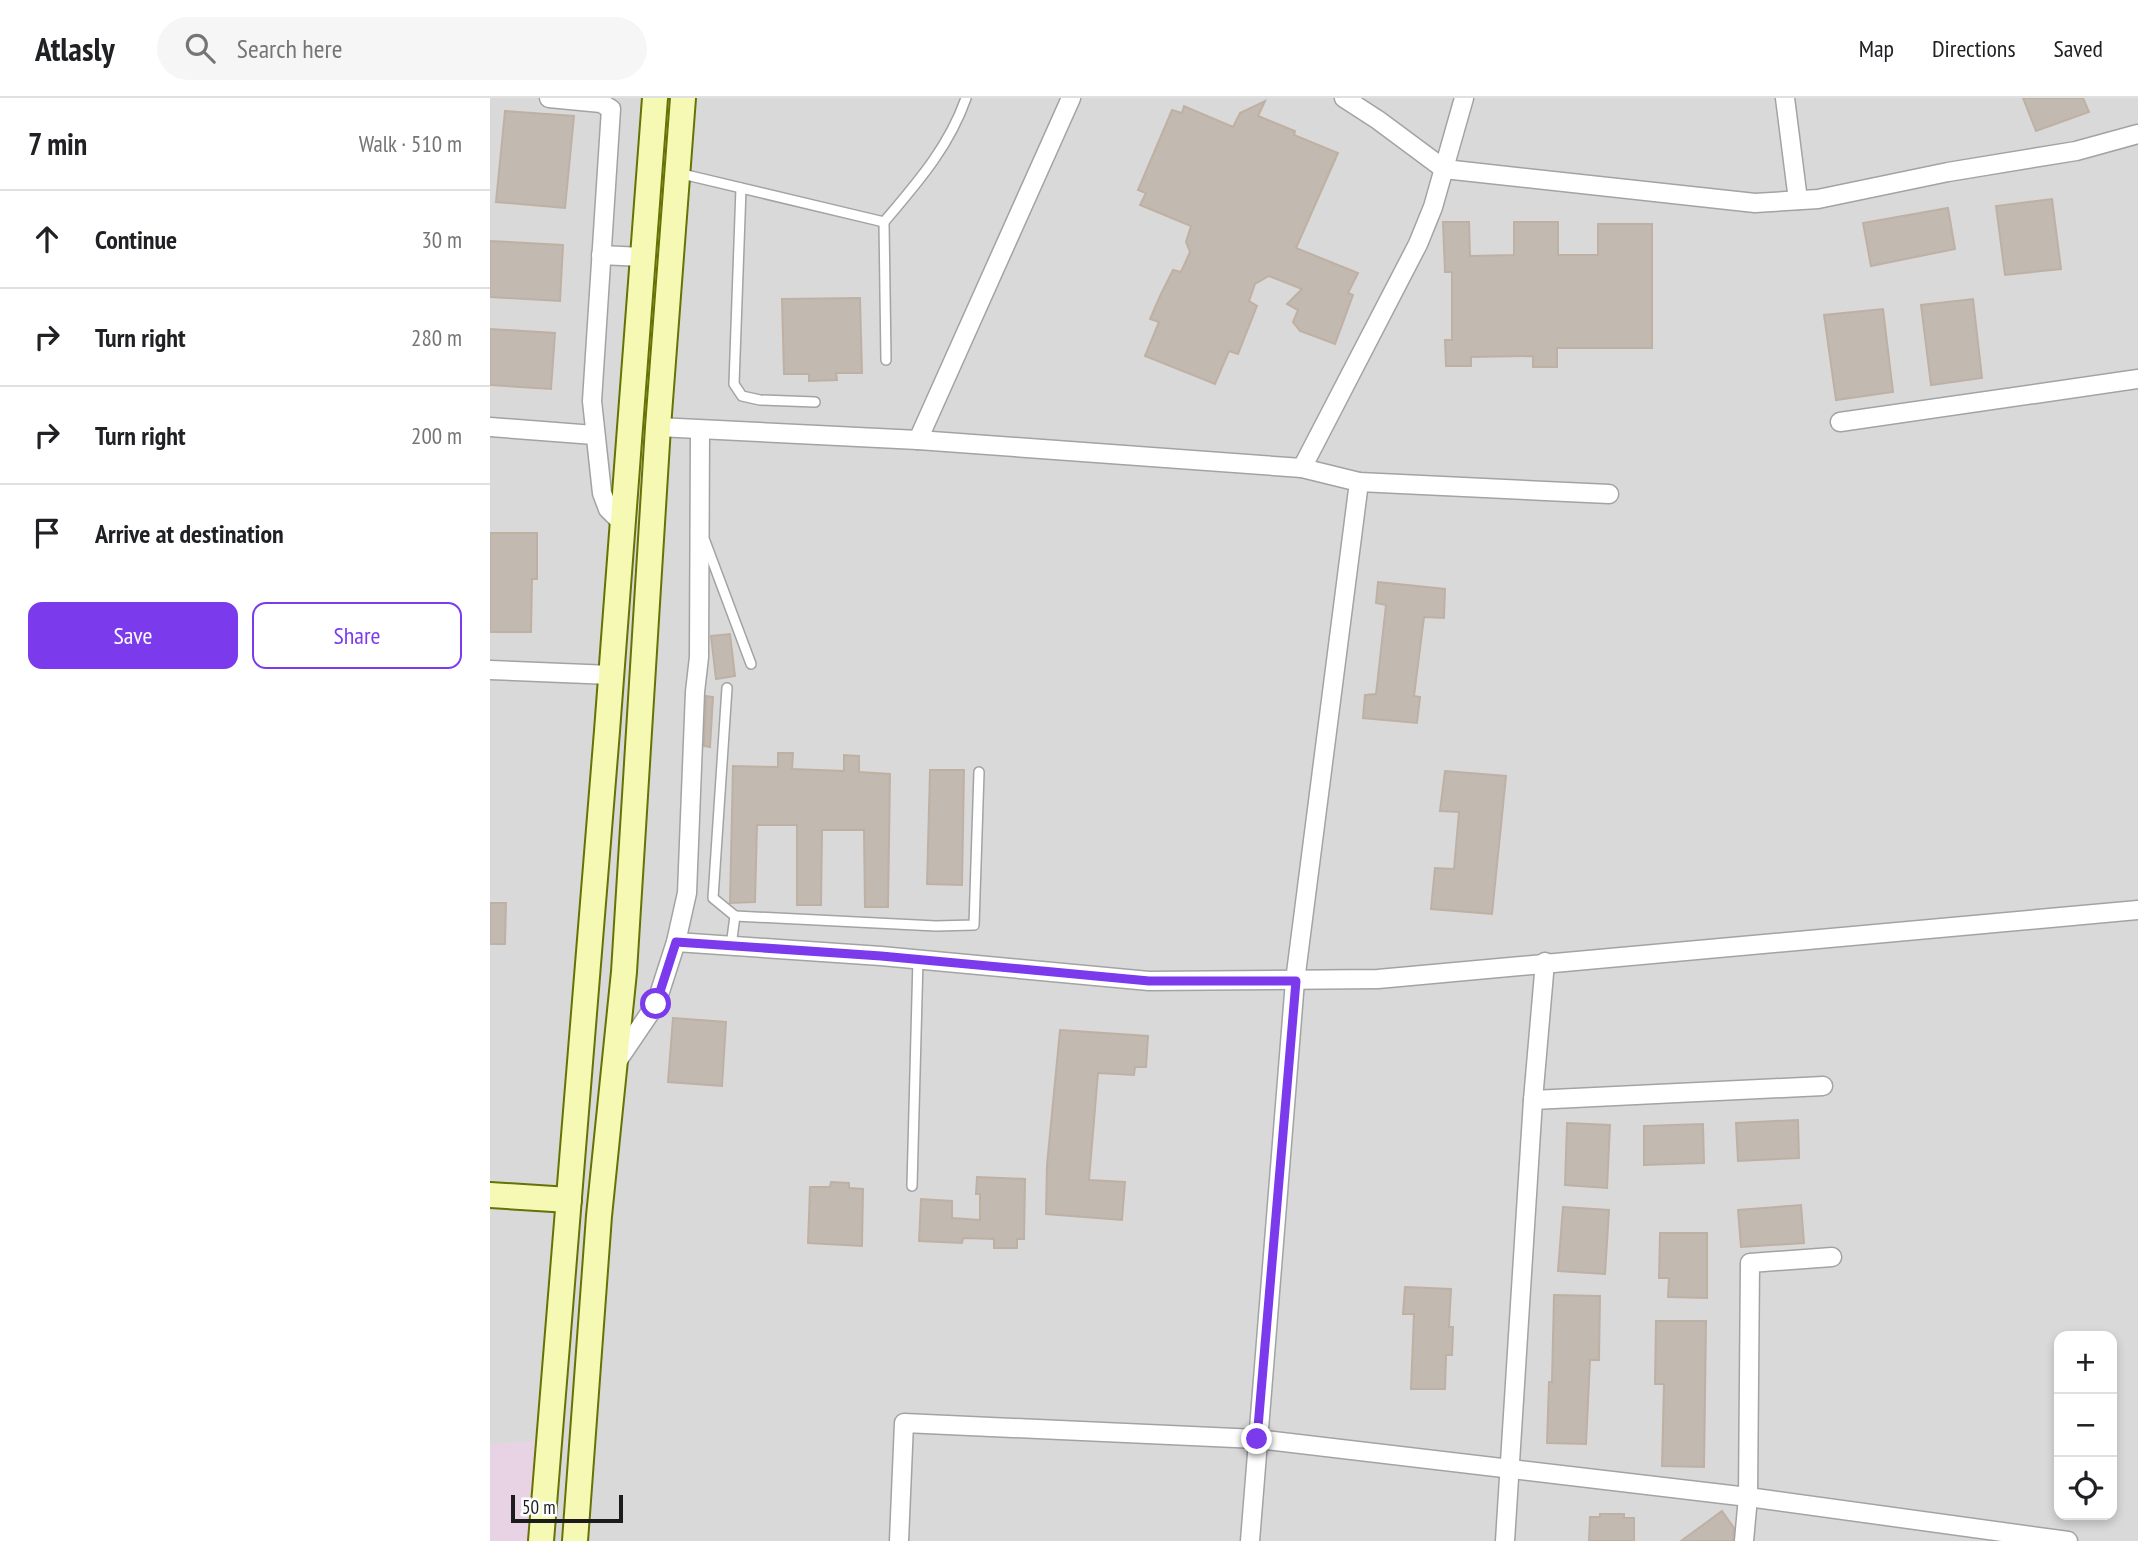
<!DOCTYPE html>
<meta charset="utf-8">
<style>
:root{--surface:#fff;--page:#f6f6f6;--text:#202124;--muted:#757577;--line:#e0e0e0;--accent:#7c3aed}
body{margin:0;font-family:"PT Sans Narrow",sans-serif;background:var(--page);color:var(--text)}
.controls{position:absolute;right:21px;bottom:21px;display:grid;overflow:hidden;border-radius:14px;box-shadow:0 4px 10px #0003}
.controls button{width:63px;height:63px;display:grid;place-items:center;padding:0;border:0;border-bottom:2px solid var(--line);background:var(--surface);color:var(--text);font:35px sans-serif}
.scale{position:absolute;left:21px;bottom:18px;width:112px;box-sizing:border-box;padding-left:7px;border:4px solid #1c1c1c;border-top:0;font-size:19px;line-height:24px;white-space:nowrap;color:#1c1c1c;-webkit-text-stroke:5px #fff;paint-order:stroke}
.stop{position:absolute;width:21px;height:21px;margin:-16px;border:5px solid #7c3aed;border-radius:50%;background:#fff}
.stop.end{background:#7c3aed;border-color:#fff;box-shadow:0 2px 7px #0008}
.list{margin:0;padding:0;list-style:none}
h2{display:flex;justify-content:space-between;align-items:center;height:91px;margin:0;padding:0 28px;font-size:30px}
h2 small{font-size:23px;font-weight:400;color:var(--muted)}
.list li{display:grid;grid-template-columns:46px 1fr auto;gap:21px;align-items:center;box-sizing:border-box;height:98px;padding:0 28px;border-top:2px solid var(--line)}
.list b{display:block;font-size:26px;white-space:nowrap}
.list em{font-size:23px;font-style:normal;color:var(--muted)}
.actions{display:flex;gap:14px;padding:21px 28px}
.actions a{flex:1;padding:16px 0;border:2px solid var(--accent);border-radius:14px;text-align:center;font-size:24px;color:var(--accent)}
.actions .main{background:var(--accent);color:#fff}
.icon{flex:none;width:38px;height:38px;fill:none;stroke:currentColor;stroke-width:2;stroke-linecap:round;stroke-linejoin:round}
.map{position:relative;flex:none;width:1648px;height:1443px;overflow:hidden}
header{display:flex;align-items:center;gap:42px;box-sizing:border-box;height:98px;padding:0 35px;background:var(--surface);border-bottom:2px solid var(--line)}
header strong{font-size:33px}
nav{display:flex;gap:38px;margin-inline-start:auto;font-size:24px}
.search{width:490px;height:63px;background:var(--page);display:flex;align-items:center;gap:18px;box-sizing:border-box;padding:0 24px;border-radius:38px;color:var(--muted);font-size:26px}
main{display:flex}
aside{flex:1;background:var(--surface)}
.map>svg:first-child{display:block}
.residential{fill:#dad9d9;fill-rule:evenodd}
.industrial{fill:#e7d3e3}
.building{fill:#c2b9b1;stroke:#bfb0a4;stroke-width:2}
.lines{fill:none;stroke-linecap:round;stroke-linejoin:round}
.lane-casing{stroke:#a3a3a3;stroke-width:12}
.street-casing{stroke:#a3a3a3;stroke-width:21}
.secondary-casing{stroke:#657204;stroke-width:28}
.lane{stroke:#fff;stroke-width:9}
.street{stroke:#fff;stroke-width:18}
.secondary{stroke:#f5f9b4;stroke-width:24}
.route{stroke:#7c3aed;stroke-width:9}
</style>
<header>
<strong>Atlasly</strong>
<div class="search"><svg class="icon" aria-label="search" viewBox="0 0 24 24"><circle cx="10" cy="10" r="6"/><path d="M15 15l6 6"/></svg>Search here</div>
<nav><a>Map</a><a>Directions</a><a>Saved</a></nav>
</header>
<main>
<aside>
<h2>7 min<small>Walk · 510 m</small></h2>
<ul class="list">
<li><svg class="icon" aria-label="ahead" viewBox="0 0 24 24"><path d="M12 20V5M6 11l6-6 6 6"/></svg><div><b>Continue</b></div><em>30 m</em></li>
<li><svg class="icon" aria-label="right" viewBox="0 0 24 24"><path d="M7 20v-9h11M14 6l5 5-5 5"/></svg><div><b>Turn right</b></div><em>280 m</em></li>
<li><svg class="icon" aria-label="right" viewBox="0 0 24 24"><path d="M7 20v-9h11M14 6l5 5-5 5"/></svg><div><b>Turn right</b></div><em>200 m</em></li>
<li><svg class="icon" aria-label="arrive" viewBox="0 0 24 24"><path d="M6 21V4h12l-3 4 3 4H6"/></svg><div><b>Arrive at destination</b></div></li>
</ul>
<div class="actions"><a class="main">Save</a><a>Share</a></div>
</aside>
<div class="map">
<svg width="1648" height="1443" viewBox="0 0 1648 1443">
<rect width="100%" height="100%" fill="#eeeae1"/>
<!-- residential -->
<path class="residential" d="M0,0H1648V1443H0ZM1569,1238H1622V1417H1569Z"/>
<!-- industrial -->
<polygon class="industrial" points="49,1343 41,1443 0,1443 0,1346"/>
<!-- building -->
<g class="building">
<polygon points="1533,0 1593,0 1599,14 1546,33"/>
<polygon points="775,3 768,18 805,33 804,37 848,55 806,150 868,175 858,195 863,197 845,246 810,233 803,224 808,212 797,206 812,191 779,178 765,186 759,203 767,208 748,256 739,253 725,286 655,258 669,224 660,221 670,198 683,172 691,174 700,154 696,144 701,128 650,107 656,95 648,92 682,12 692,15 694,8 743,29 750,15"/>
<polygon points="15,13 84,18 75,110 6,104"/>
<polygon points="1562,101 1571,171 1515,177 1506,108"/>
<polygon points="1458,110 1465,151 1381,168 1373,125"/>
<polygon points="953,124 979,124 980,158 1024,157 1024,124 1068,124 1068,157 1108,157 1108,126 1162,126 1162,250 1067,250 1067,269 1043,269 1043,258 981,259 981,268 956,268 955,242 962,242 962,174 955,174"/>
<polygon points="0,143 73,147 70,203 0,199"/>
<polygon points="370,200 372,275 346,275 347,282 319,283 319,276 294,276 292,201"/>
<polygon points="1483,201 1492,280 1441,287 1431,207"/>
<polygon points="1393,211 1403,294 1346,302 1334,217"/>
<polygon points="0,231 65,235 61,291 0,287"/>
<polygon points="0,435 47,435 47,481 42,481 41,534 0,534"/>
<polygon points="888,484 955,491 954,520 934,519 924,598 930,599 927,625 873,620 875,597 886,596 896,507 886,505"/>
<polygon points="240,536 245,578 226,581 221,538"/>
<polygon points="216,598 223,599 220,649 214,648"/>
<polygon points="288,655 303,655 302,671 354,673 354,657 369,658 369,674 400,676 398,809 375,809 374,732 332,732 331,807 307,807 307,727 267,727 265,804 240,805 243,668 288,669"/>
<polygon points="440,672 474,672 472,787 437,786"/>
<polygon points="955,673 1016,678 1002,816 941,811 945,770 964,771 969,714 950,713"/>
<polygon points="0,805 16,805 15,846 0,846"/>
<polygon points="183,920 236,924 232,988 178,984"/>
<polygon points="570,932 658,938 656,969 645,969 644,977 608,975 599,1082 635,1084 632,1122 556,1116 557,1067"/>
<polygon points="1308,1022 1309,1060 1248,1063 1246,1025"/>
<polygon points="1077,1025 1120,1027 1117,1090 1075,1087"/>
<polygon points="1213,1026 1214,1065 1154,1067 1154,1028"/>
<polygon points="487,1079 535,1081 534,1141 527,1141 527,1150 504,1150 504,1141 473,1140 472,1145 429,1143 431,1101 462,1103 462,1120 490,1122 490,1096 486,1096"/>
<polygon points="341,1084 359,1085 359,1090 373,1091 372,1148 318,1145 320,1089 340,1089"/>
<polygon points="1311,1107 1314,1145 1251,1149 1248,1112"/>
<polygon points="1073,1109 1119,1112 1115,1176 1068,1173"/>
<polygon points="1170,1135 1217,1135 1217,1200 1178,1199 1179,1180 1169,1180"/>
<polygon points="915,1189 961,1191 959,1229 963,1229 962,1257 956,1257 955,1291 921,1291 924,1216 913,1216"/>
<polygon points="1064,1197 1110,1198 1109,1262 1100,1262 1096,1346 1057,1345 1059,1284 1062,1284"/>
<polygon points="1166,1223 1216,1223 1214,1369 1172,1368 1174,1286 1165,1286"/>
<polygon points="1232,1413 1244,1430 1243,1443 1191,1443"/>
<polygon points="1110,1416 1134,1416 1134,1420 1144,1420 1144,1443 1099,1443 1100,1419 1110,1419"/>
</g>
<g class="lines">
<!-- lane casing -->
<g class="lane-casing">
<g id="lane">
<polyline points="188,75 394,124"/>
<polyline points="251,90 244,286 252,298 270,302 325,304"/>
<path d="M396,262L394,124C427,85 459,49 476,0"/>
<polyline points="215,443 261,566"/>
<polyline points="237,590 223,800 245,818 241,848"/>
<polyline points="245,818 446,828 484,827 489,674"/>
<polyline points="422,1088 428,861"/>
</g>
</g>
<!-- street casing -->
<g class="street-casing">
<g id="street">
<polyline points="59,0 111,5 121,11 102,303 112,395 118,411 133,426"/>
<polyline points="854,0 888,22 954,71 1265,105 1328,101 1458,74 1586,53 1648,36"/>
<polyline points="1295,0 1308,102"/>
<polyline points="111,157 152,159"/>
<polyline points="1350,324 1648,281"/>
<polyline points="0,329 104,337"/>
<polyline points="168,329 428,342 812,370 869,384 1119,396"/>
<polyline points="428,342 581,0"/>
<polyline points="812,370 928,146 943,109 974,0"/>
<polyline points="0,572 121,577"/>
<polyline points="186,844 391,858 659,883 888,881 1648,812"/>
<polyline points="126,965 166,906 186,844 197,795 205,594 209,559 210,332"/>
<polyline points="1043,1002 1333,988"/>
<polyline points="409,1443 414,1325 767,1341 1258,1399 1578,1443"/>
<polyline points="760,1443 805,883 869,384"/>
<polyline points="1015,1443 1043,1002 1055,864"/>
<polyline points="1254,1443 1258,1399 1260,1165 1342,1159"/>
</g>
</g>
<!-- secondary casing -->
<g class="secondary-casing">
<g id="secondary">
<polyline points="0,1097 79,1102"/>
<polyline points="51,1443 117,633 165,0"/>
<polyline points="85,1443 109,1118 134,874 168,329 193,0"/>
</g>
</g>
<!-- lane -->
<use href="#lane" class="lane"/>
<!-- street -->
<use href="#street" class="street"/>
<!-- secondary -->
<use href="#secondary" class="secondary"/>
</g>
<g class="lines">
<!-- route -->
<polyline class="route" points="166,906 186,844 391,858 659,883 806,883 767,1341"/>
</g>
</svg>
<div class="controls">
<button>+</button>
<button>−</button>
<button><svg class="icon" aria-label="locate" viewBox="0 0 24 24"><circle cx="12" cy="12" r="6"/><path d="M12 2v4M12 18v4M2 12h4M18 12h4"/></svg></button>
</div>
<div class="scale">50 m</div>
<div class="stop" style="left:166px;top:906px"></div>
<div class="stop end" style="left:767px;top:1341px"></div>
</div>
</main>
